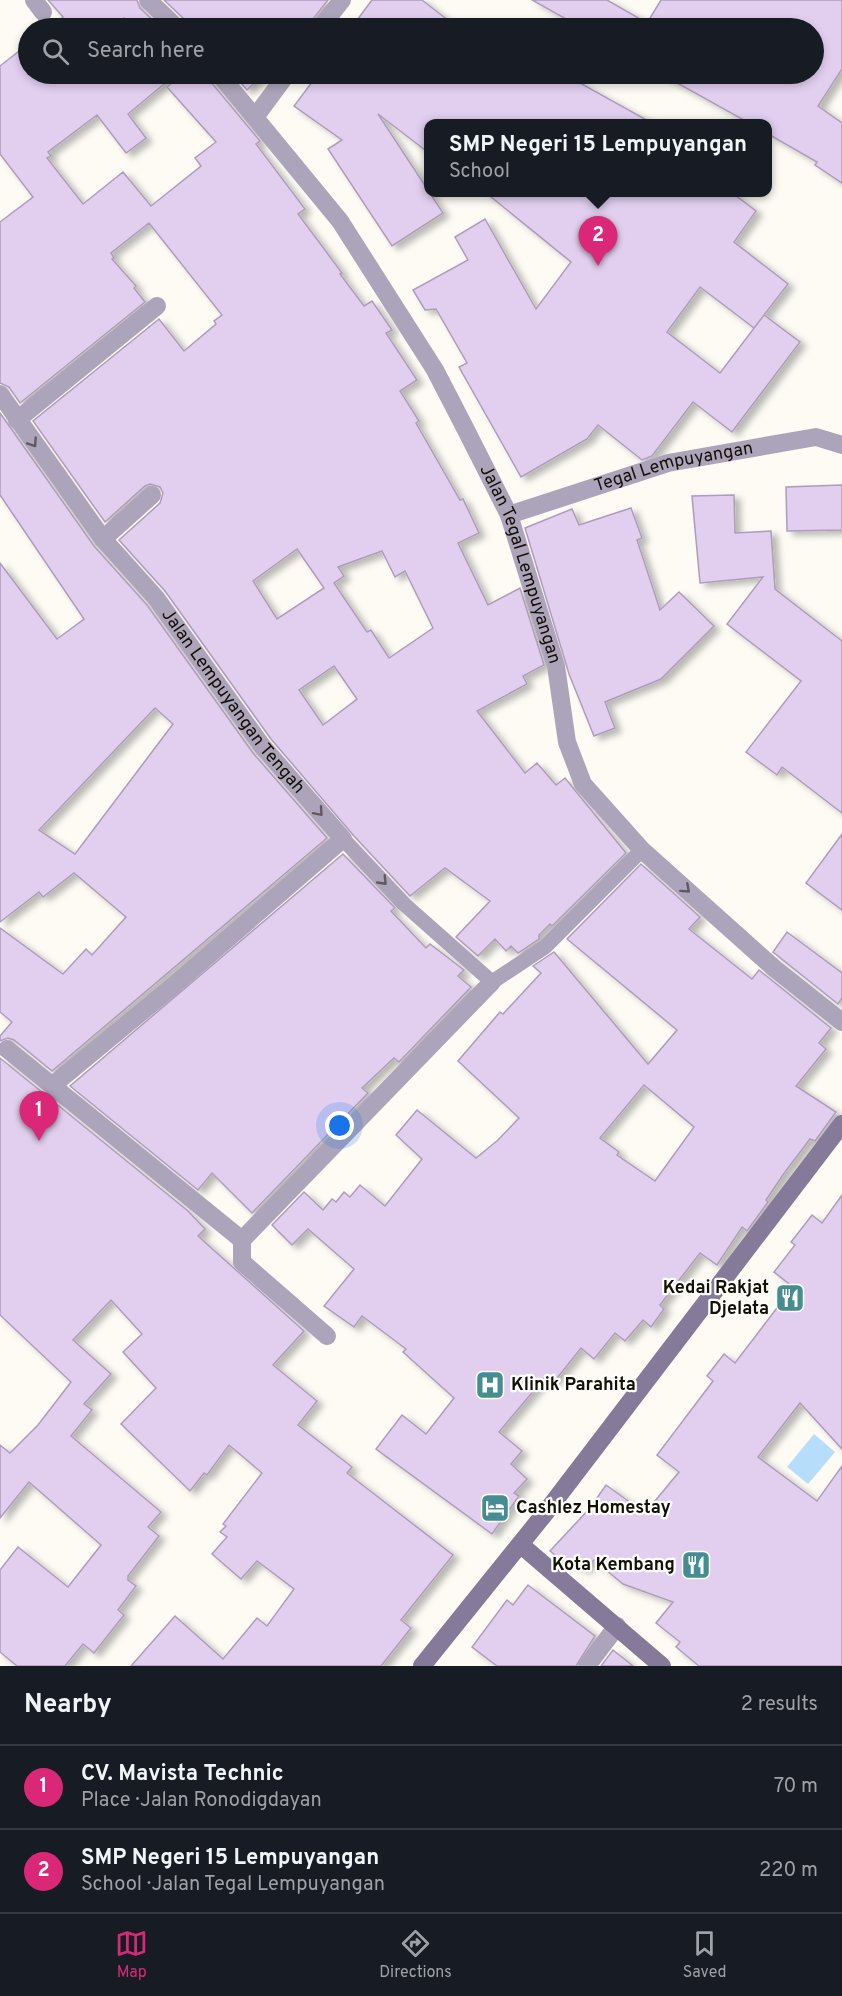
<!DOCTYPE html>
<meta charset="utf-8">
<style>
:root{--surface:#171b24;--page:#20242c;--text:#f1f3f6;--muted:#9ea1a6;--line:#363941;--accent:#db2777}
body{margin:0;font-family:Overpass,sans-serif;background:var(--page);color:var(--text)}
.you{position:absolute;left:340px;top:1126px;width:21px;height:21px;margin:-15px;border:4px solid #fff;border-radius:50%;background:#1a73e8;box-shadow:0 0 0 9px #1a73e833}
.badge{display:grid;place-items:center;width:39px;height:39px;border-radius:50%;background:var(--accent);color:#fff;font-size:20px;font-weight:700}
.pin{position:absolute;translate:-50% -50px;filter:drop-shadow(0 2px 3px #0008)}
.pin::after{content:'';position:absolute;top:32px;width:21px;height:18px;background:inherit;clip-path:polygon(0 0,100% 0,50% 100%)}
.popup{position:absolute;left:424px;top:119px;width:348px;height:78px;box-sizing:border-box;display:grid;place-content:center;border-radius:12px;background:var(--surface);filter:drop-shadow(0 2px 4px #0005);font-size:20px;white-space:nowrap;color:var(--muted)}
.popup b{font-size:22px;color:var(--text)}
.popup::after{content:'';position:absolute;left:50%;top:100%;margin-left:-12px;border:12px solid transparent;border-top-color:var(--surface)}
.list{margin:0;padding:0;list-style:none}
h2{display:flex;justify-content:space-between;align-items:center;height:78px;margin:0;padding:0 24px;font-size:26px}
h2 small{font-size:20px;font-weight:400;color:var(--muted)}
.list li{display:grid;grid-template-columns:39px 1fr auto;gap:18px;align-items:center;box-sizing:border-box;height:84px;padding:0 24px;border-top:2px solid var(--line)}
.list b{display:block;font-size:22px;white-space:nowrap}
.list p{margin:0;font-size:20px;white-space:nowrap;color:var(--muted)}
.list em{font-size:20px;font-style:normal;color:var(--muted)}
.icon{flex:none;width:33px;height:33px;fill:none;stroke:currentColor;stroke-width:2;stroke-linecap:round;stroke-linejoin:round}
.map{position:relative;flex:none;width:842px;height:1666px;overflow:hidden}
.search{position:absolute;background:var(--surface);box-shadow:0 3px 9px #0003;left:18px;right:18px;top:18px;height:66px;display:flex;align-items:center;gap:15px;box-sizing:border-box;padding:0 21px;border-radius:33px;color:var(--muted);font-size:22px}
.sheet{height:246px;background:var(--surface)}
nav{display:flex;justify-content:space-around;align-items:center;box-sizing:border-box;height:84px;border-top:2px solid var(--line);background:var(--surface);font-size:16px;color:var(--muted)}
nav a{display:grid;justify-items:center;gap:3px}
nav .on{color:var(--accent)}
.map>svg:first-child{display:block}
.water{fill:#b6defa}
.building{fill:#e2cff0;stroke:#af9cbc;stroke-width:1.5;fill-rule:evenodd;filter:url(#shadow)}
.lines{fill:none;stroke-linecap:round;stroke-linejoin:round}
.lane{stroke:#aca4ba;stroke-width:15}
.street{stroke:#aca4ba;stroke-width:18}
.secondary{stroke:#857a99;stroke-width:18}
.oneway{stroke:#605a5f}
.labels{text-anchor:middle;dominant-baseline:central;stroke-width:4.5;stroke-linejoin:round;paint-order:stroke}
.street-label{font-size:18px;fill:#141004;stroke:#fff}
.poi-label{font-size:18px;font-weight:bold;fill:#141004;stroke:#fff;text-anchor:end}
</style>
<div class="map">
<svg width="842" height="1666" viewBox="0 0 842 1666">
<defs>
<filter id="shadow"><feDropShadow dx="6" dy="4" stdDeviation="3" flood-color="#0004"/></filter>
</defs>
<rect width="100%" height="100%" fill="#fdfbf4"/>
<!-- water -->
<polygon class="water" points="814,1434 835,1452 808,1484 787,1467"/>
<!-- building -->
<g class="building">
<polygon points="48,0 137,0 140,8 161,28 133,28 124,18 109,28 48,28 63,17"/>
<polygon points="164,0 328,0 306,28 188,28 185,20"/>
<polygon points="372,0 422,0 458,28 351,28"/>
<polygon points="532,0 607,0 647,23 661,0 842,0 842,69 818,106 842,123 842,183 815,165 817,162 768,134 768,123 749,123 661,74 813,74 813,28 582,28"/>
<path d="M28,44V74H176L128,114L146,138L126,153L97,115L48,152L51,156L47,158L83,204L123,172L151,206L201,166L195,158L216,142L167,87L183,74H208L210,81L260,141L256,144L305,209L298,214L342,273L340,274L364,306L372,301L392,330L386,333L417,380L400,391L419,421L416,423L460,500L463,499L479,533L458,543L488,605L520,588L544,665L523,676L527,684L477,711L525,773L537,763L556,785L565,778L626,853L552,926L550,924L539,935V939L518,953L511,946L506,951L495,939L478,956L456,937L490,901L445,868L410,896L354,836L271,739L165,591L119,540L160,503L163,493L160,487L150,484L145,486L105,522L33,421L159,319L184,351L216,324L214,321L222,315L149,223L111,253L114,258L112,259L136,286L134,288L145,302L20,403L9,387L0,383V222L33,197L0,154V66ZM297,549L324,588L277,619L253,581ZM382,551L395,577L405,571L433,628L389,658L371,630L367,632L334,583L344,576L338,567ZM334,666L357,699L323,725L299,690Z"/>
<polygon points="233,74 263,74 247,90"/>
<polygon points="318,74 564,74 652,123 429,123 429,153 378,114 443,213 392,246 328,149 342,140 294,106"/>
<polygon points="485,192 731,192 756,211 734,242 788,284 754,328 700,287 667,332 720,373 764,315 800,342 732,432 693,402 652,456 642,460 598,425 587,439 521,477 459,367 467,363 436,309 425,310 413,290 468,260 455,237 485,219 536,309 571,262"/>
<path d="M0,413L94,546L147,605L253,753L327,838L52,1071L14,1040L8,1038L0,1041V1036L12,1022L0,1012V928L63,974L86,949L92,955L126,917L74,873L43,897L39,892L0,922V563L57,639L84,619L0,495ZM155,708L173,724L75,854L39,830Z"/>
<polygon points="842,485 842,530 787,531 786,487"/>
<polygon points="734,495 735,533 771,531 775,589 842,641 842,813 782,767 777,775 746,752 801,681 727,624 763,577 700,583 692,496"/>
<polygon points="631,508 642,538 637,540 660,610 679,592 714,626 661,679 605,702 615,728 594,736 569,674 525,528 572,509 579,525"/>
<polygon points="842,834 842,910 806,883"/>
<polygon points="343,854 395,908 391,911 426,948 430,944 464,970 458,976 471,987 399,1062 394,1058 362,1088 368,1093 252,1213 212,1173 198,1190 70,1086"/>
<path d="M641,864L700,917L689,929L752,979L759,970L831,1028L819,1043L826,1049L796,1086L836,1112L815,1141L810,1139L785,1172L766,1200L768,1202L747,1231L742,1227L717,1265L700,1253L660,1305L664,1309L651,1327L643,1320L625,1341L615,1333L594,1359L581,1348L554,1382L546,1376L499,1432L522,1451L511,1464L527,1479L514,1493L519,1496L492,1534L376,1449L402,1415L426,1434L454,1398L403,1352L406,1349L362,1316L354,1327L324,1306L354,1269L308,1229L292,1245L272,1225L304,1192L323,1210L332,1199L336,1202L344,1192L350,1197L360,1185L385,1206L422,1159L396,1135L417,1110L476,1158L498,1140L519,1118L458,1061L500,1012L503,1014L541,973L533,966L554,952L648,1064L677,1030L567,939ZM644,1085L694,1127L655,1181L617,1155L619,1152L600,1138Z"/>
<polygon points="787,932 842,973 842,998 838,1004 773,952"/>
<polygon points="0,1058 188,1211 205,1229 198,1236 304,1331 273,1365 317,1401 298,1425 352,1467 347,1473 453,1555 401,1620 411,1628 381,1666 131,1666 175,1616 223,1659 257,1618 267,1626 294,1589 257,1561 241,1579 212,1554 227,1537 220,1532 226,1526 223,1524 262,1473 229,1445 207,1475 204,1473 190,1491 121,1424 156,1388 123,1352 142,1334 111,1300 73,1340 111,1374 84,1404 92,1410 71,1436 161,1512 148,1527 159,1536 128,1576 128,1580 136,1586 118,1610 124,1615 94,1653 83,1644 65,1666 17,1666 0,1652 0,1570 18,1547 68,1587 101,1545 29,1482 0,1518 0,1445 10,1453 38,1425 71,1382 0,1315"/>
<polygon points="842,1195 842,1449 800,1403 758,1457 817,1501 842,1466 842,1666 699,1666 676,1647 680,1642 656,1623 673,1602 623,1584 594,1560 585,1569 560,1559 550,1551 590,1508 606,1485 645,1513 679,1472 657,1455 713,1381 707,1376 724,1354 735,1363 793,1287 774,1272 795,1245 791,1242 812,1215 822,1223"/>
<polygon points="528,1585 595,1636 576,1666 497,1666 472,1647 507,1600 513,1605"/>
<polygon points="613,1650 633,1666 601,1666"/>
</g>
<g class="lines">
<!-- lane -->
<polyline class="lane" points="343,839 404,904 492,982 545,947 642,850"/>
<!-- street -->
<g class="street">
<polyline points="34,0 43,12"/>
<polyline points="148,0 177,28"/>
<polyline points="320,28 342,0"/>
<path id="s1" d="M219,74L340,221L435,370L465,428L509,515L556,666L567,742L583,784L642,850L774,968L842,1022"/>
<polyline points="256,116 287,74"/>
<path id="s2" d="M0,394L103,539L156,598L262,746L343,839L173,986L53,1085"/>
<polyline points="17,420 157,306"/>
<path id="s3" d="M509,515L668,463L816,437L842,445"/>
<polyline points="103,539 152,495"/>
<polyline points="7,1049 242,1240 242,1262 327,1336"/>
<polyline points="242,1240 492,982"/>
<polyline points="587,1666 617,1626"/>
</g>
<!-- secondary -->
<g class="secondary">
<polyline points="521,1545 662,1666"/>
<polyline points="422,1666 546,1512 842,1124"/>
</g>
</g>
<!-- one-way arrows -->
<defs><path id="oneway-chevron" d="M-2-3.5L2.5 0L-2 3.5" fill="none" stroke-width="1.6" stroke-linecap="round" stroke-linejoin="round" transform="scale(1.5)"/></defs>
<g class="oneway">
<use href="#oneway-chevron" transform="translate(33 443) rotate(56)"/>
<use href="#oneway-chevron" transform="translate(319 812) rotate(49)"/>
<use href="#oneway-chevron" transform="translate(383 881) rotate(46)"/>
<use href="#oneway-chevron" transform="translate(686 889) rotate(42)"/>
</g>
<!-- icons -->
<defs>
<g id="restaurant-square" transform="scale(1.5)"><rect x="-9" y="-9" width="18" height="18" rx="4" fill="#458d93" stroke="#fff"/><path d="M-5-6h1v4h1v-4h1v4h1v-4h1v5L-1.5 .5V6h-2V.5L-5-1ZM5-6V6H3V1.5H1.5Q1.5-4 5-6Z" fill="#fff"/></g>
<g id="hospital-square" transform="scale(1.5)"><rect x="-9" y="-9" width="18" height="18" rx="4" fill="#458d93" stroke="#fff"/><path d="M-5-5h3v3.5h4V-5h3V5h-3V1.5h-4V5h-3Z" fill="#fff"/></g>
<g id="hotel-square" transform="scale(1.5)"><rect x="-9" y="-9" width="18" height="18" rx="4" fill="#458d93" stroke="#fff"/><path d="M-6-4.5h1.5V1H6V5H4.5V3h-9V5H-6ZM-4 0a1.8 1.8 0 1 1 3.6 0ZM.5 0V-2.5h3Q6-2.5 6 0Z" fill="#fff"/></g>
</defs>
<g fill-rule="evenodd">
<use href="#restaurant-square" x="790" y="1298"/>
<use href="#hospital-square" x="490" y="1385"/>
<use href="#hotel-square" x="495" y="1508"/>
<use href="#restaurant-square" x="696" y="1565"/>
</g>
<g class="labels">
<!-- street labels -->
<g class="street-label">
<text stroke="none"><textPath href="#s3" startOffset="172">Tegal Lempuyangan</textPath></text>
<text stroke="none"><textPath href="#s1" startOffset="580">Jalan Tegal Lempuyangan</textPath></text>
<text stroke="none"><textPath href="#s2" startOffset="386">Jalan Lempuyangan Tengah</textPath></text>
</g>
<!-- poi labels -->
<g class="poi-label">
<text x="769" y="1288">Kedai Rakjat<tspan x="769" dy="21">Djelata</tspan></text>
<text x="511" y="1385" text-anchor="start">Klinik Parahita</text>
<text x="516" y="1508" text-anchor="start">Cashlez Homestay</text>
<text x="675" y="1565">Kota Kembang</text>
</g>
</g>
</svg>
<div class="you"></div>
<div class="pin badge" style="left:39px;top:1141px">1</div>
<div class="pin badge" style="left:598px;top:266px">2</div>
<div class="popup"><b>SMP Negeri 15 Lempuyangan</b>School</div>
<div class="search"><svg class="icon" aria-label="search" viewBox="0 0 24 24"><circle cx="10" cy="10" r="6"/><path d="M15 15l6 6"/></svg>Search here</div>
</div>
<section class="sheet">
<h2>Nearby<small>2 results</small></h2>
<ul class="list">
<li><span class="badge">1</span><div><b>CV. Mavista Technic</b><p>Place · Jalan Ronodigdayan</p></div><em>70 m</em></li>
<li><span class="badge">2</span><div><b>SMP Negeri 15 Lempuyangan</b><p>School · Jalan Tegal Lempuyangan</p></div><em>220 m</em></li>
</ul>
</section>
<nav>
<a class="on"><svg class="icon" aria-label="map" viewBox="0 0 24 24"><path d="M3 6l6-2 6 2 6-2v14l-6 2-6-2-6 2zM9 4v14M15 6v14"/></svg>Map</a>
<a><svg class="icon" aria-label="directions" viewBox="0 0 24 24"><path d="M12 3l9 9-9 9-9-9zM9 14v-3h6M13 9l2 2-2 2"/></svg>Directions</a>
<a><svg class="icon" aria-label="saved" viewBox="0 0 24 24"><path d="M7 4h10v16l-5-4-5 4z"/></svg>Saved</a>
</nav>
